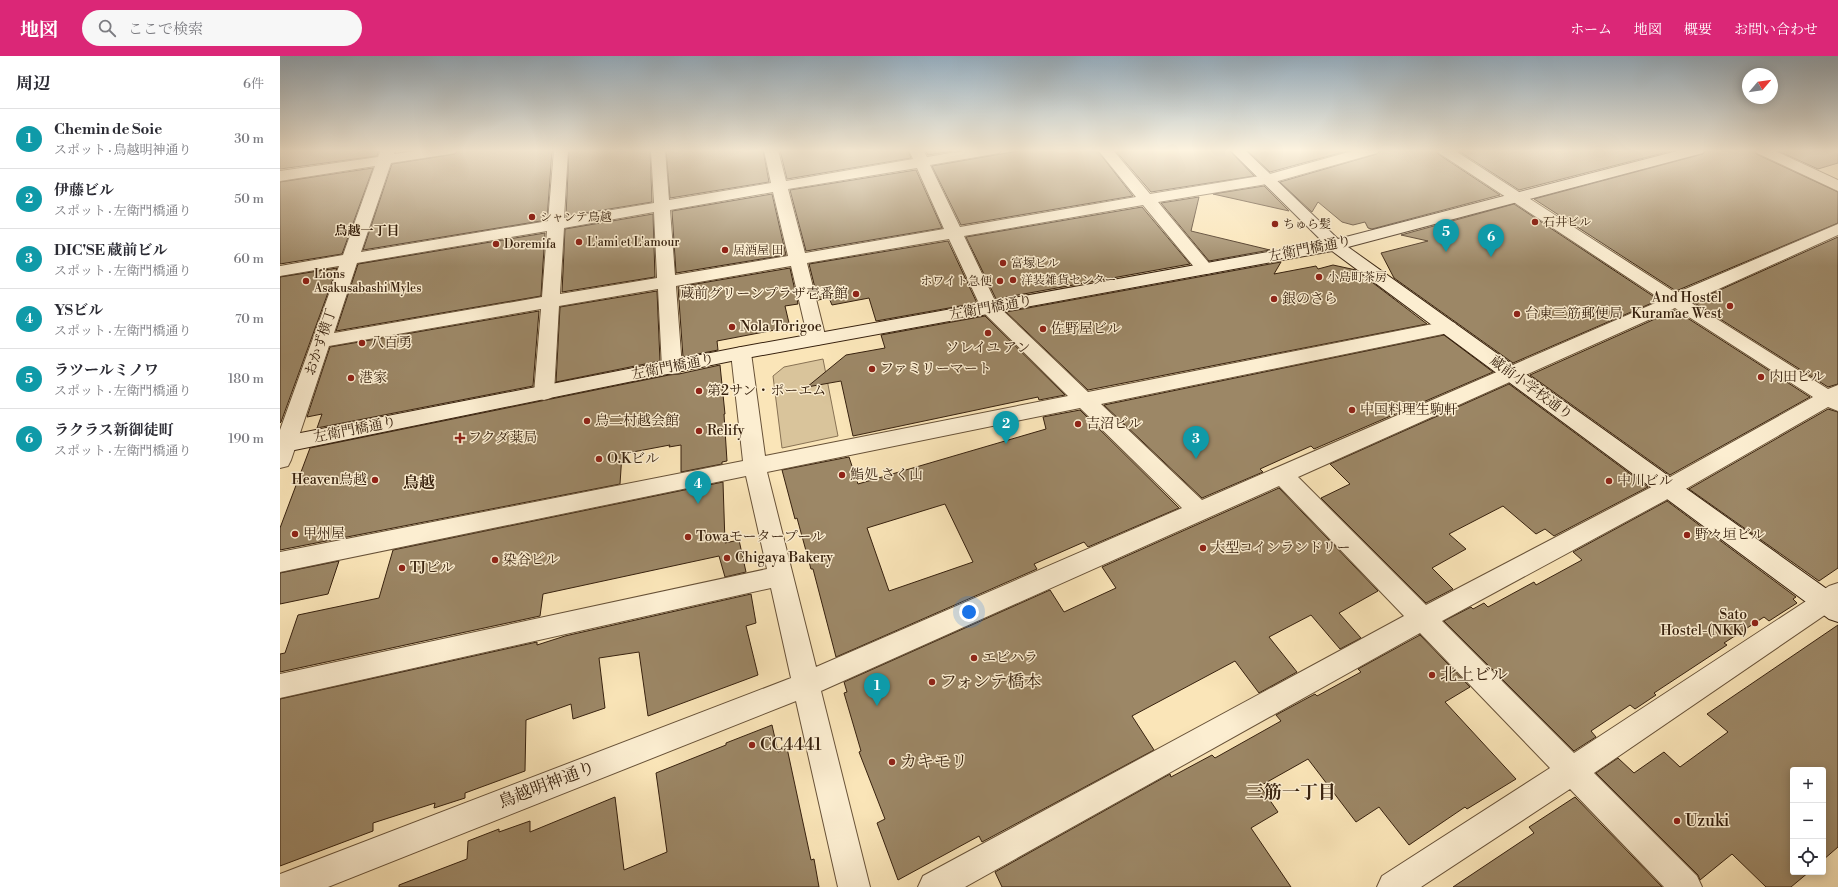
<!DOCTYPE html>
<html lang="ja">
<meta charset="utf-8">
<style>
:root{--surface:#fff;--page:#f7f7f7;--text:#2b2b33;--muted:#7c7c81;--line:#e1e1e2;--accent:#db2777}
body{margin:0;font-family:"Libre Bodoni","Noto Serif JP",serif;background:var(--page);color:var(--text)}
.controls{position:absolute;right:12px;bottom:12px;display:grid;overflow:hidden;border-radius:4px;box-shadow:0 2px 10px #0003}
.controls button{width:36px;height:36px;display:grid;place-items:center;padding:0;border:0;border-bottom:1px solid var(--line);background:var(--surface);color:var(--text);font:20px sans-serif}
.compass{position:absolute;left:1462px;top:12px;width:36px;height:36px;border-radius:50%;background:var(--surface);box-shadow:0 2px 10px #0003;rotate:61deg}
.you{position:absolute;left:689px;top:556px;width:14px;height:14px;margin:-10px;border:3px solid #fff;border-radius:50%;background:#1a73e8;box-shadow:0 0 0 6px #1a73e833}
.badge{display:grid;place-items:center;width:26px;height:26px;border-radius:50%;background:var(--accent);color:#fff;font-size:13px;font-weight:700}
.pin{position:absolute;translate:-50% -33px;filter:drop-shadow(0 1px 2px #0008)}
.pin::after{content:'';position:absolute;top:21px;width:14px;height:12px;background:inherit;clip-path:polygon(0 0,100% 0,50% 100%)}
.list{margin:0;padding:0;list-style:none}
h2{display:flex;justify-content:space-between;align-items:center;height:52px;margin:0;padding:0 16px;font-size:17px}
h2 small{font-size:13px;font-weight:400;color:var(--muted)}
.list li{display:grid;grid-template-columns:26px 1fr auto;gap:12px;align-items:center;box-sizing:border-box;height:60px;padding:0 16px;border-top:1px solid var(--line)}
.list b{display:block;font-size:15px;white-space:nowrap}
.list p{margin:0;font-size:13px;white-space:nowrap;color:var(--muted)}
.list em{font-size:13px;font-style:normal;color:var(--muted)}
.icon{flex:none;width:22px;height:22px;fill:none;stroke:currentColor;stroke-width:2;stroke-linecap:round;stroke-linejoin:round}
.map{position:relative;flex:none;width:1558px;height:831px;overflow:hidden}
header{display:flex;align-items:center;gap:24px;box-sizing:border-box;height:56px;padding:0 20px;background:var(--accent);color:#fff}
header strong{font-size:19px}
nav{display:flex;gap:22px;margin-inline-start:auto;font-size:14px}
.search{width:280px;height:36px;background:var(--page);display:flex;align-items:center;gap:10px;box-sizing:border-box;padding:0 14px;border-radius:22px;color:var(--muted);font-size:15px}
main{display:flex}
aside{flex:1;background:var(--surface)}
.map>svg:first-child{display:block}
.green{fill:#d9c49b;stroke:#887254}
.building{fill:#9c8766;stroke:#37210e;fill-rule:evenodd}
.lines{fill:none;stroke-linecap:round;stroke-linejoin:round}
.street-casing{stroke:#685238;stroke-width:2}
.secondary-casing{stroke:#37210e;stroke-width:2}
.street{fill:#fceed1;fill-rule:evenodd}
.secondary{fill:#fceed1;fill-rule:evenodd}
.poi-dot{fill:#8f2418;stroke:#fceed1;stroke-width:1.5}
.labels{text-anchor:middle;dominant-baseline:central;stroke-width:3;stroke-linejoin:round;paint-order:stroke}
.far-poi-label{font-size:12px;fill:#37210e;stroke:#fceed1;text-anchor:start}
.far-neighbourhood-label{font-size:13px;font-weight:bold;fill:#37210e;stroke:#fceed1}
.street-label{font-size:14px;fill:#37210e;stroke:#fceed1}
.poi-label{font-size:14px;fill:#37210e;stroke:#fceed1;text-anchor:start}
.quarter-label{font-size:16px;font-weight:bold;fill:#37210e;stroke:#fceed1}
.near-poi-label{font-size:17px;fill:#37210e;stroke:#fceed1;text-anchor:start}
.near-street-label{font-size:17px;fill:#37210e;stroke:#fceed1}
.near-neighbourhood-label{font-size:18px;font-weight:bold;fill:#37210e;stroke:#fceed1}
</style>
<header>
<strong>地図</strong>
<div class="search"><svg class="icon" aria-label="search" viewBox="0 0 24 24"><circle cx="10" cy="10" r="6"/><path d="M15 15l6 6"/></svg>ここで検索</div>
<nav><a>ホーム</a><a>地図</a><a>概要</a><a>お問い合わせ</a></nav>
</header>
<main>
<aside>
<h2>周辺<small>6件</small></h2>
<ul class="list">
<li><span class="badge" style="background:#0f9aa8">1</span><div><b>Chemin de Soie</b><p>スポット · 鳥越明神通り</p></div><em>30 m</em></li>
<li><span class="badge" style="background:#0f9aa8">2</span><div><b>伊藤ビル</b><p>スポット · 左衛門橋通り</p></div><em>50 m</em></li>
<li><span class="badge" style="background:#0f9aa8">3</span><div><b>DIC'SE 蔵前ビル</b><p>スポット · 左衛門橋通り</p></div><em>60 m</em></li>
<li><span class="badge" style="background:#0f9aa8">4</span><div><b>YSビル</b><p>スポット · 左衛門橋通り</p></div><em>70 m</em></li>
<li><span class="badge" style="background:#0f9aa8">5</span><div><b>ラツールミノワ</b><p>スポット · 左衛門橋通り</p></div><em>180 m</em></li>
<li><span class="badge" style="background:#0f9aa8">6</span><div><b>ラクラス新御徒町</b><p>スポット · 左衛門橋通り</p></div><em>190 m</em></li>
</ul>
</aside>
<div class="map">
<svg width="1558" height="831" viewBox="0 0 1558 831">
<rect width="100%" height="100%" fill="#fae5b8"/>
<filter id="stains"><feTurbulence type="fractalNoise" baseFrequency=".005" numOctaves="4"/><feColorMatrix values="0 0 0 0 .2 0 0 0 0 .09 0 0 0 0 .02 0 0 0 .5 -.17"/></filter>
<radialGradient id="worn" r=".72"><stop offset=".6" stop-color="#630" stop-opacity="0"/><stop offset="1" stop-color="#630" stop-opacity=".3"/></radialGradient>
<!-- green -->
<polygon class="green" points="543,303 558,380 502,392 493,320 504,311"/>
<!-- building -->
<g class="building">
<polygon points="0,94 99,94 97,100 0,113"/>
<polygon points="178,94 272,94 267,164 83,194 112,108 175,98"/>
<polygon points="289,94 370,94 372,146 286,160"/>
<polygon points="386,94 483,94 489,126 390,142"/>
<polygon points="500,94 628,94 631,102 507,123"/>
<polygon points="645,94 673,94 673,95 648,99"/>
<polygon points="744,94 817,94 853,140 681,169 652,110"/>
<polygon points="835,94 949,94 974,120 871,136"/>
<polygon points="967,94 1071,94 990,116"/>
<polygon points="1100,94 1156,94 1158,98 1220,139 1092,173 1088,172 1085,166 1073,169 1062,166 1038,146 1032,156 1000,126 1097,98"/>
<polygon points="1177,94 1395,94 1239,134"/>
<polygon points="1426,94 1474,94 1476,98 1558,136 1558,167 1396,235 1254,143 1423,98"/>
<polygon points="1496,94 1558,94 1558,107 1538,113"/>
<polygon points="93,112 62,198 0,208 0,126"/>
<polygon points="636,114 662,172 526,195 510,134"/>
<polygon points="984,130 1009,155 933,138"/>
<polygon points="492,138 506,199 396,217 392,155"/>
<polygon points="919,141 911,175 990,194 929,205 881,147"/>
<polygon points="1234,148 1379,244 1233,307 1114,222 1101,197 1148,185 1121,179"/>
<polygon points="862,151 910,208 716,243 686,181"/>
<polygon points="373,158 375,221 282,236 285,173"/>
<polygon points="265,177 261,240 56,275 78,208"/>
<polygon points="1558,181 1558,328 1548,331 1413,246"/>
<polygon points="668,185 697,247 596,265 589,242 552,249 549,242 538,244 529,208"/>
<polygon points="1001,206 994,218 1036,210 1038,213 1053,209 1076,214 1147,268 808,334 726,256"/>
<polygon points="57,212 1,366 0,367 0,221"/>
<polygon points="510,212 518,248 505,250 509,267 500,273 437,285 438,294 403,301 398,231"/>
<polygon points="377,235 380,305 276,326 280,251"/>
<polygon points="1395,254 1530,341 1390,419 1250,319"/>
<polygon points="259,255 253,330 37,372 42,358 27,361 50,291"/>
<polygon points="705,260 785,339 759,344 758,341 573,380 561,325 527,331 566,299 605,292 601,279"/>
<polygon points="1164,279 1213,316 1034,393 1031,390 980,413 983,416 922,442 824,349"/>
<polygon points="440,309 445,358 444,358 447,405 442,406 442,408 401,416 401,389 389,391 390,389 342,398 340,428 0,494 0,472 30,392 389,319 399,318"/>
<polygon points="1229,328 1368,431 1274,480 1265,473 1256,478 1223,450 1169,478 1186,493 1152,512 1173,533 1146,547 1041,442 1070,428 1050,408"/>
<polygon points="1548,353 1558,356 1558,512 1539,525 1409,433"/>
<path d="M800,354L899,452L808,491L804,486L754,508L757,513L556,601L533,513H531L517,462L515,463L502,414L569,401L578,428L766,373L763,361ZM665,448L693,506L609,535L587,472Z"/>
<polygon points="443,426 445,487 459,484 466,516 445,521 439,500 263,538 260,560 0,616 0,598 5,597 18,559 99,542 113,494"/>
<polygon points="999,432 1098,535 1059,557 1081,582 1060,593 1031,559 989,581 1017,616 979,637 955,605 852,660 874,694 702,786 699,780 618,824 597,767 605,763 579,696 581,695 564,637 567,636 564,626 770,534 784,556 836,532 822,511"/>
<polygon points="1387,445 1516,541 1513,543 1517,547 1489,565 1484,561 1444,587 1447,589 1374,637 1376,639 1355,653 1350,649 1311,675 1316,681 1294,695 1164,565 1191,551 1193,553 1204,547 1208,551 1254,526 1256,529 1302,504 1293,496"/>
<polygon points="59,505 48,538 0,548 0,517"/>
<polygon points="471,538 476,567 466,570 478,619 368,660 359,596 319,602 325,652 293,663 291,648 246,664 245,715 185,737 185,742 154,752 155,747 93,767 93,775 0,810 0,643 257,586 257,589 285,580"/>
<polygon points="1558,569 1558,791 1543,804 1543,714 1513,714 1513,816 1529,816 1511,831 1486,831 1452,798 1420,824 1418,819 1316,717 1338,702 1354,717 1384,696 1400,711 1448,676 1427,658"/>
<polygon points="1140,579 1190,631 1165,646 1236,723 1187,753 1185,751 1129,789 1099,751 1076,766 1028,703 980,730 998,756 971,772 1011,831 722,831 715,816 890,718 891,721 932,699 935,702 1001,665 996,659 1035,638 1037,640 1081,616 1078,613"/>
<polygon points="492,669 498,696 507,692 531,804 534,803 539,831 119,831 119,829 187,803 188,785 219,773 219,776 250,765 250,776 335,741 344,814 387,796 376,717 446,689 446,687"/>
<polygon points="1295,741 1382,831 1173,831 1254,777 1249,771"/>
</g>
<g class="lines">
<!-- street casing -->
<g class="street-casing">
<g id="street">
<path d="M101,94H115L114,98L142,94H177L175,97L170,98L111,107L81,196L268,165L274,94H288L284,162L374,147L371,94H385L389,144L491,127L484,94H498L506,125L633,103L629,94H643L647,101L689,94H721L719,97L714,98L650,109L680,171L856,141L818,94H833L870,138L986,119L1076,94H1099L1097,97L987,128L878,146L934,213L931,217L925,218L919,217L863,149L684,180L717,249L808,336L1168,265L1175,267L1177,271L1175,275L1168,277L821,348L922,444L1382,244L1159,97L1157,94H1174L1396,237L1558,168V179L1410,246L1548,333L1558,329V355L1548,351L1397,438L1162,565L1294,697L1549,530L1558,527V550L1314,717L1417,820L1422,831H1384L1290,733L1141,831H1097L1102,820L1270,712L1140,577L685,831H638L643,820L1124,560L999,430L541,635L590,831H558L516,645L48,831H0V818L8,815L511,622L491,532L0,642V618L487,513L466,420L0,516V496L463,405L451,297L454,293L461,291L468,293L471,297L485,400L788,340L703,256L669,183L527,207L546,283L544,287L537,289L530,287L528,283L511,210L396,230L402,312L399,317L392,318L385,317L382,312L378,233L279,250L274,337L271,342L264,344L257,342L254,337L261,253L49,290L11,404L8,410L0,412V374L59,210L0,220V210L63,199L95,110L0,125V115L98,101ZM637,112L664,173L525,197L508,133ZM493,136L508,200L395,219L390,154ZM374,156L377,222L280,238L284,172ZM267,175L262,241L54,277L77,207ZM1395,252L1533,341L1381,426L1146,549L1018,421ZM800,352L902,452L536,611L487,416Z"/>
<polygon points="1475,94 1493,94 1558,124 1558,135 1477,97"/>
</g>
</g>
<!-- secondary casing -->
<g class="secondary-casing">
<polygon id="secondary" points="950,94 965,94 1058,183 1401,94 1425,94 1423,97 1068,191 1558,541 1558,566 1549,563 1052,195 461,303 0,397 0,381 461,291 1043,186"/>
</g>
<!-- street -->
<use href="#street" class="street"/>
<!-- secondary -->
<use href="#secondary" class="secondary"/>
</g>
<!-- sky -->
<linearGradient id="sky" x2="0" y2="1"><stop stop-color="#95adbe"/><stop offset="0.45" stop-color="#fdf3df"/><stop offset="1" stop-color="#fdf3df" stop-opacity="0"/></linearGradient>
<rect width="1558" height="210" fill="url(#sky)"/>
<!-- markers -->
<g class="poi-dot">
<circle cx="252" cy="161" r="4"/>
<circle cx="1255" cy="166" r="4"/>
<circle cx="995" cy="168" r="4"/>
<circle cx="299" cy="186" r="4"/>
<circle cx="216" cy="188" r="4"/>
<circle cx="445" cy="194" r="4"/>
<circle cx="723" cy="207" r="4"/>
<circle cx="1039" cy="221" r="4"/>
<circle cx="733" cy="224" r="4"/>
<circle cx="26" cy="225" r="4"/>
<circle cx="720" cy="225" r="4"/>
<circle cx="576" cy="238" r="4"/>
<circle cx="994" cy="243" r="4"/>
<circle cx="1450" cy="250" r="4"/>
<circle cx="1237" cy="258" r="4"/>
<circle cx="452" cy="271" r="4"/>
<circle cx="763" cy="273" r="4"/>
<circle cx="708" cy="277" r="4"/>
<circle cx="82" cy="287" r="4"/>
<circle cx="592" cy="313" r="4"/>
<circle cx="1481" cy="321" r="4"/>
<circle cx="71" cy="322" r="4"/>
<circle cx="419" cy="335" r="4"/>
<circle cx="1072" cy="354" r="4"/>
<circle cx="307" cy="365" r="4"/>
<circle cx="798" cy="368" r="4"/>
<circle cx="419" cy="375" r="4"/>
<path d="M178 376h4v4h4v4h-4v4h-4v-4h-4v-4h4z"/>
<circle cx="319" cy="403" r="4"/>
<circle cx="562" cy="419" r="4"/>
<circle cx="95" cy="424" r="4"/>
<circle cx="1329" cy="425" r="4"/>
<circle cx="15" cy="478" r="4"/>
<circle cx="1407" cy="479" r="4"/>
<circle cx="408" cy="481" r="4"/>
<circle cx="923" cy="492" r="4"/>
<circle cx="447" cy="502" r="4"/>
<circle cx="215" cy="504" r="4"/>
<circle cx="122" cy="512" r="4"/>
<circle cx="1475" cy="567" r="4"/>
<circle cx="694" cy="602" r="4"/>
<circle cx="1152" cy="619" r="4"/>
<circle cx="652" cy="626" r="4"/>
<circle cx="472" cy="689" r="4"/>
<circle cx="612" cy="706" r="4"/>
<circle cx="1397" cy="765" r="4"/>
</g>
<g class="labels">
<!-- far-poi labels -->
<g class="far-poi-label">
<text x="260" y="161">シャンテ鳥越</text>
<text x="1263" y="166">石井ビル</text>
<text x="1003" y="168">ちゅら髪</text>
<text x="307" y="186">L'ami et L'amour</text>
<text x="224" y="188">Doremifa</text>
<text x="453" y="194">居酒屋 田</text>
<text x="731" y="207">富塚ビル</text>
<text x="34" y="218">Lions<tspan x="34" dy="14">Asakusabashi Myles</tspan></text>
<text x="1047" y="221">小島町茶房</text>
<text x="741" y="224">洋装雑貨センター</text>
<text x="712" y="225" text-anchor="end">ホワイト急便</text>
</g>
<!-- far-neighbourhood labels -->
<g class="far-neighbourhood-label">
<text x="87" y="175">鳥越一丁目</text>
</g>
<!-- street labels -->
<g class="street-label">
<text transform="translate(1030 193) rotate(-11)">左衛門橋通り</text>
<text transform="translate(711 252) rotate(-10)">左衛門橋通り</text>
<text transform="translate(41 286) rotate(-71)">おかず横丁</text>
<text transform="translate(393 311) rotate(-11)">左衛門橋通り</text>
<text transform="translate(1251 332) rotate(36)">蔵前小学校通り</text>
<text transform="translate(75 374) rotate(-11)">左衛門橋通り</text>
</g>
<!-- poi labels -->
<g class="poi-label">
<text x="568" y="238" text-anchor="end">蔵前グリーンプラザ壱番館</text>
<text x="1442" y="242" text-anchor="end">And Hostel<tspan x="1442" dy="16">Kuramae West</tspan></text>
<text x="1002" y="243">銀のさら</text>
<text x="1245" y="258">台東三筋郵便局</text>
<text x="460" y="271">Nola Torigoe</text>
<text x="771" y="273">佐野屋ビル</text>
<text x="90" y="287">八百勇</text>
<text x="708" y="292" text-anchor="middle">ソレイユ アン</text>
<text x="600" y="313">ファミリーマート</text>
<text x="1489" y="321">内田ビル</text>
<text x="79" y="322">港家</text>
<text x="427" y="335">第2サン・ポーエム</text>
<text x="1080" y="354">中国料理生駒軒</text>
<text x="315" y="365">鳥二村越会館</text>
<text x="806" y="368">吉沼ビル</text>
<text x="427" y="375">Relify</text>
<text x="188" y="382">フクダ薬局</text>
<text x="327" y="403">O.Kビル</text>
<text x="570" y="419">鮨処 さく山</text>
<text x="87" y="424" text-anchor="end">Heaven鳥越</text>
<text x="1337" y="425">中川ビル</text>
<text x="23" y="478">甲州屋</text>
<text x="1415" y="479">野々垣ビル</text>
<text x="416" y="481">Towaモータープール</text>
<text x="931" y="492">大型コインランドリー</text>
<text x="455" y="502">Chigaya Bakery</text>
<text x="223" y="504">染谷ビル</text>
<text x="130" y="512">TJビル</text>
<text x="1467" y="559" text-anchor="end">Sato<tspan x="1467" dy="16">Hostel-(NKK)</tspan></text>
<text x="702" y="602">エビハラ</text>
</g>
<!-- quarter labels -->
<g class="quarter-label">
<text x="139" y="427">鳥越</text>
</g>
<!-- near-poi labels -->
<g class="near-poi-label">
<text x="1160" y="619">北上ビル</text>
<text x="660" y="626">フォンテ橋本</text>
<text x="480" y="689">CC4441</text>
<text x="620" y="706">カキモリ</text>
<text x="1405" y="765">Uzuki</text>
</g>
<!-- near-street labels -->
<g class="near-street-label">
<text transform="translate(267 729) rotate(-21)">鳥越明神通り</text>
</g>
<!-- near-neighbourhood labels -->
<g class="near-neighbourhood-label">
<text x="1011" y="736">三筋一丁目</text>
</g>
</g>
<rect width="100%" height="100%" filter="url(#stains)"/>
<rect width="100%" height="100%" fill="url(#worn)"/>
</svg>
<div class="controls">
<button>+</button>
<button>−</button>
<button><svg class="icon" aria-label="locate" viewBox="0 0 24 24"><circle cx="12" cy="12" r="6"/><path d="M12 2v4M12 18v4M2 12h4M18 12h4"/></svg></button>
</div>
<svg class="compass" viewBox="-18 -18 36 36"><path d="M0-13l5 13h-10z" fill="#e53935"/><path d="M0 13l5-13h-10z" fill="#7c7c81"/></svg>
<div class="you"></div>
<div class="pin badge" style="left:597px;top:650px;background:#0f9aa8">1</div>
<div class="pin badge" style="left:726px;top:388px;background:#0f9aa8">2</div>
<div class="pin badge" style="left:916px;top:403px;background:#0f9aa8">3</div>
<div class="pin badge" style="left:418px;top:448px;background:#0f9aa8">4</div>
<div class="pin badge" style="left:1166px;top:196px;background:#0f9aa8">5</div>
<div class="pin badge" style="left:1211px;top:201px;background:#0f9aa8">6</div>
</div>
</main>
